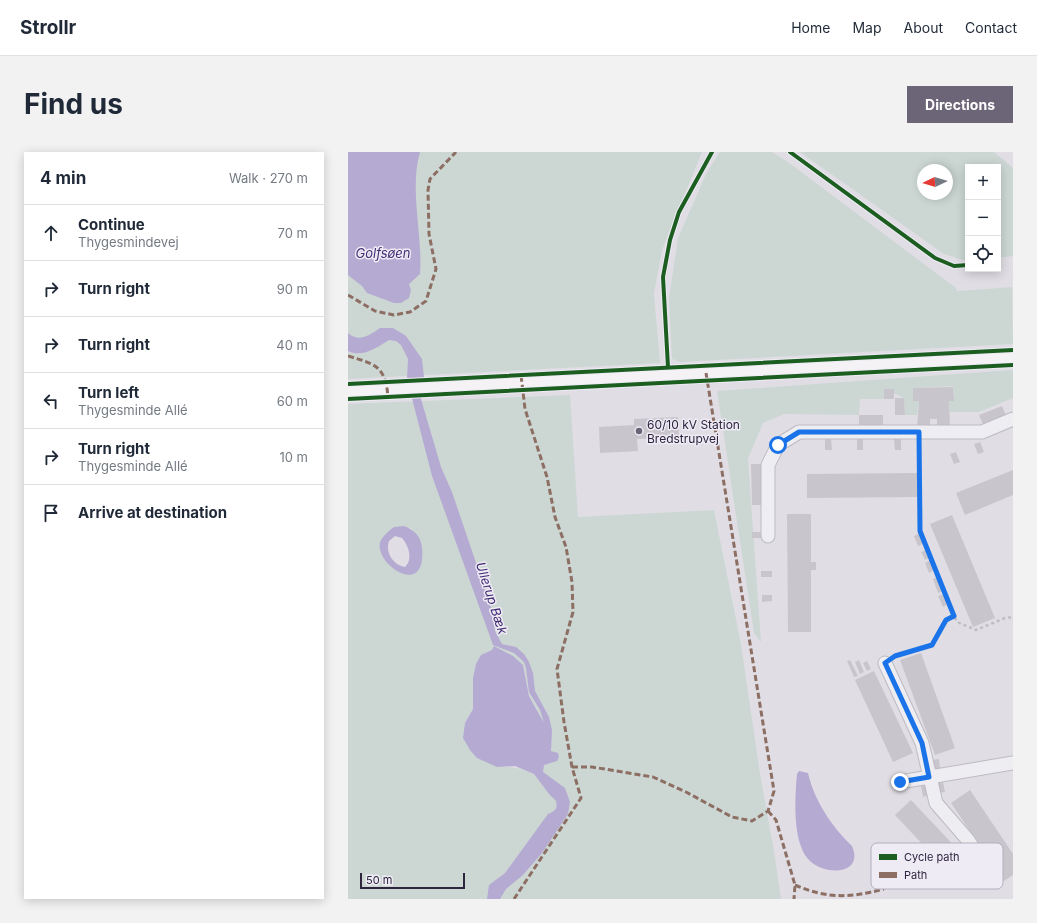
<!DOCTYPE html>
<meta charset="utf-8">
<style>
:root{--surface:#fff;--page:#f2f2f3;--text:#1f2937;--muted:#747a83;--line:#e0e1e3;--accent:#6c6578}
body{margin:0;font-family:Inter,sans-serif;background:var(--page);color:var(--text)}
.controls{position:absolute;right:12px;top:12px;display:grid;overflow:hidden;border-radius:0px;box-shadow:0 2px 10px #0003}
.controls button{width:36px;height:36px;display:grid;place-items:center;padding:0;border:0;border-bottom:1px solid var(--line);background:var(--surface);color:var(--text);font:20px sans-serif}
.compass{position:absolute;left:569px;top:12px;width:36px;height:36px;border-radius:50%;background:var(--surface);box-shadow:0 2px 10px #0003;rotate:266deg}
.scale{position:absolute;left:12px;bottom:10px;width:105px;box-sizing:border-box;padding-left:4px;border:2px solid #2e243e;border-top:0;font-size:11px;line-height:14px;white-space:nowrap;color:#2e243e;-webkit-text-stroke:3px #eeebf5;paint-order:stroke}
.stop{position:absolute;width:12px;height:12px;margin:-9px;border:3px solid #1a73e8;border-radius:50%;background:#fff}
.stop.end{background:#1a73e8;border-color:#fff;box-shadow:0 1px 4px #0008}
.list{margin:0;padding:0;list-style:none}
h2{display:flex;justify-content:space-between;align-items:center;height:52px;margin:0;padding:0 16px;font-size:17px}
h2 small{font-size:13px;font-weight:400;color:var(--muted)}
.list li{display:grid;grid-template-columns:26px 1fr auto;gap:12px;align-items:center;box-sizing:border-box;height:56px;padding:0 16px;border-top:1px solid var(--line)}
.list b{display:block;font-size:15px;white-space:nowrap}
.list p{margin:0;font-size:13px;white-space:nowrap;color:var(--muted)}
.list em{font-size:13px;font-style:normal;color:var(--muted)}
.icon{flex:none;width:22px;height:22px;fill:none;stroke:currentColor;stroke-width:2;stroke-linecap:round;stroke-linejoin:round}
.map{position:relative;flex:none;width:665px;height:747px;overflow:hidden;border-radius:0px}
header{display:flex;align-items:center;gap:24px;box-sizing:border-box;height:56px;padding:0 20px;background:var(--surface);border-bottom:1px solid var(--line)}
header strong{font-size:19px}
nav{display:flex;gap:22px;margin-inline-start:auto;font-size:14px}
.intro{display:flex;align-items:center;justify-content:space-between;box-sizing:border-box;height:96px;padding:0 24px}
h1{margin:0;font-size:28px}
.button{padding:10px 18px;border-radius:0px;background:var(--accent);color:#fff;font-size:14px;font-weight:700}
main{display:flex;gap:24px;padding:0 24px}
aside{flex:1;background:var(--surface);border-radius:0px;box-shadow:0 2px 10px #0003}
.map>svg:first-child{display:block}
.green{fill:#ccd7d4;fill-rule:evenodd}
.water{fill:#b5aad2;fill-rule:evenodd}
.building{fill:#c8c5cc}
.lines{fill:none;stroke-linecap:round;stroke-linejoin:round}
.street-casing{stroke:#bdbbc2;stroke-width:15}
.path{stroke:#bfbdc4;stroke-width:2.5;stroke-dasharray:3 3;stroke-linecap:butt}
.street{stroke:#eeedf1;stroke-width:13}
.secondary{stroke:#f4f2f5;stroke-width:18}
.quiet{stroke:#8d6e63;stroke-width:3;stroke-dasharray:6 3;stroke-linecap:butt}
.cycleway-casing{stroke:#eeebf5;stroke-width:6}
.cycleway{stroke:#1b5e20;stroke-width:4}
.route{stroke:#1a73e8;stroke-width:5}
.poi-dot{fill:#6c6578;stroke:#eeebf5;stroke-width:1.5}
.labels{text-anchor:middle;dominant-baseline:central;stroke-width:3;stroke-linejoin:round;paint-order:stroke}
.poi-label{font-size:12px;fill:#2e243e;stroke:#eeebf5;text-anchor:start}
.water-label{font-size:13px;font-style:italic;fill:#422c74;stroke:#eeebf5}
.key{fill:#eeebf5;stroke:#b4afbe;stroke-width:1}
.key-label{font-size:11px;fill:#2e243e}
</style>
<header>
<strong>Strollr</strong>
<nav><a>Home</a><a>Map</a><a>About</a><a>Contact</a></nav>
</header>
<div class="intro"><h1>Find us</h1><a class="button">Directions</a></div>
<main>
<aside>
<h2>4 min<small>Walk · 270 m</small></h2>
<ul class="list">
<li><svg class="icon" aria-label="ahead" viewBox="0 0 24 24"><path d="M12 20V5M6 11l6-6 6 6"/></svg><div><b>Continue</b><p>Thygesmindevej</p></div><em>70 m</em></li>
<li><svg class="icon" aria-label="right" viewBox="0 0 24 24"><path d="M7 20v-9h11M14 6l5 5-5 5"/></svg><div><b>Turn right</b></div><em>90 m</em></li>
<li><svg class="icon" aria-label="right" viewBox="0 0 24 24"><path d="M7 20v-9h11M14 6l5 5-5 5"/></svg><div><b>Turn right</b></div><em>40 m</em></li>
<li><svg class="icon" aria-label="left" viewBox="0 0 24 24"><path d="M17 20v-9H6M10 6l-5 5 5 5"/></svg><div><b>Turn left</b><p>Thygesminde Allé</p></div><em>60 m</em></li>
<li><svg class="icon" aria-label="right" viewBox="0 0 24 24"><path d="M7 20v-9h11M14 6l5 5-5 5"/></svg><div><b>Turn right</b><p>Thygesminde Allé</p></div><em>10 m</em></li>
<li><svg class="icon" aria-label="arrive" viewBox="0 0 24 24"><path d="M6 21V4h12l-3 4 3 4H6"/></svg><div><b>Arrive at destination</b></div></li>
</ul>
</aside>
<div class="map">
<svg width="665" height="747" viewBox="0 0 665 747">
<rect width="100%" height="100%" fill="#e0dee4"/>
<!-- green -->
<g class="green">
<polygon points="0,0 354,0 314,98 306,142 312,211 0,227"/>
<polygon points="372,0 424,0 440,10 608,136 609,139 664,135 665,192 332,210 324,207 321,146 330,86 359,20"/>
<path d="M452,0H646L665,16V104L650,106V15H620V108H615L596,102ZM575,18H599V42H575Z"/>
<polygon points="665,218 665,246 631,260 602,260 601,249 606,248 605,234 565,236 565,249 571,249 569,263 557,263 556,246 536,237 536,247 512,247 511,263 436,262 415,271 400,307 413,490 406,481 369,239"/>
<path d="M222,243L230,365L366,358L393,492L412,622L426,699L433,747H0V252ZM63,376C69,390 78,402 71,416L48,419L33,388ZM175,513L181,544L189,557L192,625C177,617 167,614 149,615L117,571L125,557Z"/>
</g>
<!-- water -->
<g class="water">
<path d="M0,0H72C61,38 75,83 72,122L61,132L63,138L61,146L53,151H46L19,141L14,134L0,123Z"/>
<path d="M32,176H45L58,184L74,207L76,225L73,247L93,315L104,340L144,458L147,479L154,492L168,495L176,502L181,510L185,521L187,539L201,565L204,578L203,599L210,601L211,605L209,609L196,613L195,620L217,636L222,650L220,662L194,701L175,723L158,737L152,747H139L141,733L157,721L200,662C207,659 210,657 208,649L201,642L186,622L167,614L149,615L129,606L122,598L115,586L117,571L125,557V526L128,512L133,503L144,498L146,494L165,504L175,513L181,544L196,571L192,558L181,540L178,516L176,510L166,501L145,493L84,324L59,227L60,207L53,193L48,189L41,188C28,196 14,206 0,199V181C11,191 22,183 32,176Z"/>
<path d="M56,374C66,378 73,384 74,396C79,450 22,409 33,388C36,383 42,378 46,375ZM47,384L54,386C61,394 65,408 57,415C45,413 37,400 41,389Z"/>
<path d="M451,619L460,621C466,648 484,675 504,694C517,724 474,724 460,707C444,688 447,645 449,622Z"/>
</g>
<!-- building -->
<g class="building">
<polygon points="605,235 606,249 601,249 602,275 589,275 589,267 582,267 582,275 569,275 571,249 565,249 565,236"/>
<rect x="536" y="237" width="10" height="10"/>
<polygon points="547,246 556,246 557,263 547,263"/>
<polygon points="654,254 659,266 636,275 631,263"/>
<rect x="511" y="263" width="24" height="13"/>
<polygon points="330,265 331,286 289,287 290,299 252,301 251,275 286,273 286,267"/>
<polygon points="477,287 483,287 484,298 477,298"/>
<rect x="509" y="287" width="6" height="11"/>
<polygon points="546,287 553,287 553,298 547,298"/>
<polygon points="632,290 636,300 630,302 626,292"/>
<polygon points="608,300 612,310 606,312 602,302"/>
<polygon points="403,312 416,312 417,353 404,353"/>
<polygon points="665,318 665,343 617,363 608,341"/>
<polygon points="570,321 570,345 459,346 459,322"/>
<polygon points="439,362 463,362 463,410 468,410 468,418 463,418 463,480 440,480"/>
<polygon points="604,363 647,466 625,475 582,372"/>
<polygon points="404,380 415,380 416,386 404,386"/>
<polygon points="571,381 575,392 570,394 566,384"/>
<polygon points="578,398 581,406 577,408 573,400"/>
<polygon points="582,408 586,418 581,421 577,411"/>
<rect x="413" y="419" width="11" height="6"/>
<polygon points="589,425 595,439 590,441 585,427"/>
<polygon points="596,442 600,452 595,455 590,444"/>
<polygon points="414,443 424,443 424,449 414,450"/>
<polygon points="573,501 607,596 587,603 552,508"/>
<polygon points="502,508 510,524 506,525 499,509"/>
<polygon points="511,508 516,520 512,522 507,510"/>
<polygon points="519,509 523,517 519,519 515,511"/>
<polygon points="526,519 565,601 545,610 507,528"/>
<polygon points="591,607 592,616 585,617 583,608"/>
<polygon points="595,630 597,640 589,641 588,632"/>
<polygon points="580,633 581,643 575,645 573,634"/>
<polygon points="622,638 665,702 665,723 656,729 603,651"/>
<polygon points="563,648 613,701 597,716 547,663"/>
</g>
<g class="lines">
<!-- street casing -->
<g class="street-casing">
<g id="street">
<polyline points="420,384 420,313 430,293 451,280 634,280 665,267"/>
<polyline points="537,511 574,591 588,651 620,688 637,715"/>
<polyline points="552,630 665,611"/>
</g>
</g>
<!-- path -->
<g class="path">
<polyline points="571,293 572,379 606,464"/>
<polyline points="547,504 584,493 598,468 606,464 609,470 628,478 657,466 665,465"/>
</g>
<!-- street -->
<use href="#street" class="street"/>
<!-- secondary -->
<polyline class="secondary" points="0,239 665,206"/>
<!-- quiet -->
<g class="quiet">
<polyline points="0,143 27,159 46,163 62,160 78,149 88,117 81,82 80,38 82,27 108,0"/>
<path d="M0,204C27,212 38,214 40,246"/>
<polyline points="224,615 244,615 305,625 338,640 384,665 404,669 420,659 426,639 358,221"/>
<polyline points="420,659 428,668 447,733 446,747"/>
<path d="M447,733C480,747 501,746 536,737"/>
<polyline points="166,747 233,646 224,615 216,570 209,517 225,460 224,430 218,395 207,365 199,325 177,257 173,223"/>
</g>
<!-- cycleway casing -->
<g class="cycleway-casing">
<g id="cycleway">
<polyline points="442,0 587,106 606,114 620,113"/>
<polyline points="320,215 315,125 322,88 331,60 364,0"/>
<polyline points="0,232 665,198"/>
<polyline points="0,247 665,213"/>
</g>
</g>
<!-- cycleway -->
<use href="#cycleway" class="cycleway"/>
</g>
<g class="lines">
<!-- route -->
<polyline class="route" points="430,293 451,280 571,280 572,379 606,464 598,468 584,493 547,504 537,511 574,591 581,625 552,630"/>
</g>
<!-- markers -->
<circle class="poi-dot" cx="291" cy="279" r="4"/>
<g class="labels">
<!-- poi labels -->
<g class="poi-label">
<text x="299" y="272">60/10 kV Station<tspan x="299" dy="14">Bredstrupvej</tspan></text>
</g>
<!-- water labels -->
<g class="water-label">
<text x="35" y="101">Golfsøen</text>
<text transform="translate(144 446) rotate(72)">Ullerup Bæk</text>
</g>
</g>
<!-- legend -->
<rect x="523" y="691" width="132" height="46" rx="6" class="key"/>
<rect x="531" y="702" width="18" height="6" fill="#1b5e20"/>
<rect x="531" y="720" width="18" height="6" fill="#8d6e63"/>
<g class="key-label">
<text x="556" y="709">Cycle path</text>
<text x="556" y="727">Path</text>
</g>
</svg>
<div class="controls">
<button>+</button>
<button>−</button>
<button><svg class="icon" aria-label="locate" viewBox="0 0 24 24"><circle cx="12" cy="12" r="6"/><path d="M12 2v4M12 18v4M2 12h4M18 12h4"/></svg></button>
</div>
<svg class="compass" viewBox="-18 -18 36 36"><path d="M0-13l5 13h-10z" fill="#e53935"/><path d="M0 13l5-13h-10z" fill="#747a83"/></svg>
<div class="scale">50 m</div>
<div class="stop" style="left:430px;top:293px"></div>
<div class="stop end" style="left:552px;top:630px"></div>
</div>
</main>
